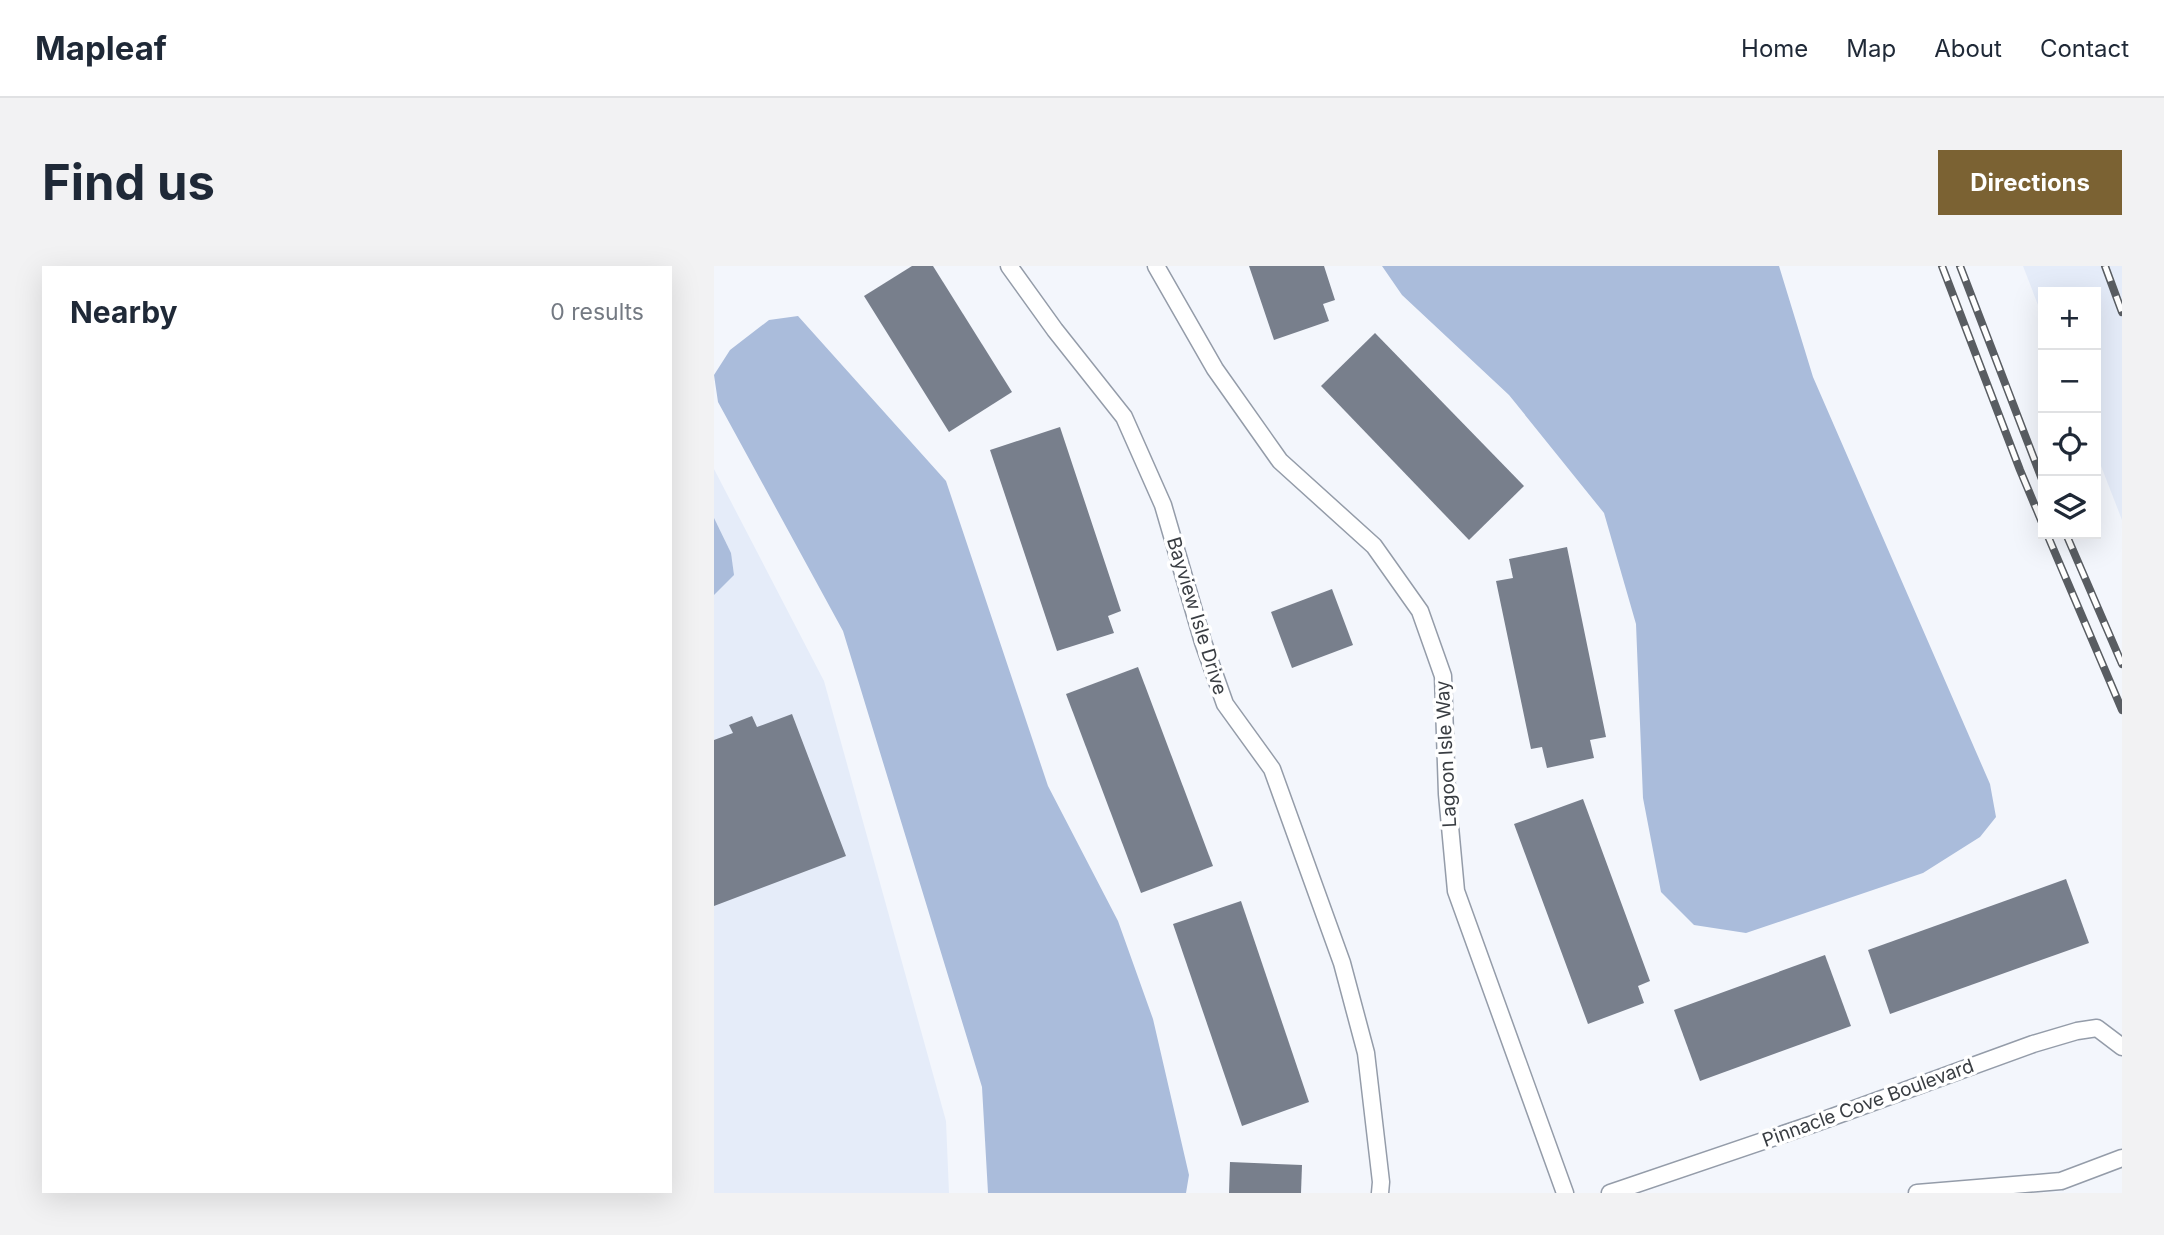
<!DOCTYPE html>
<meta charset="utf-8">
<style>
:root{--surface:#fff;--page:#f2f2f3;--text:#1f2937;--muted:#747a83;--line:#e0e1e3;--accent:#7b6233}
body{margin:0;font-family:Inter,sans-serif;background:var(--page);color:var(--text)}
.controls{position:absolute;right:21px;top:21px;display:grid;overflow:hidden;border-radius:0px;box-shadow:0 7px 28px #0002}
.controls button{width:63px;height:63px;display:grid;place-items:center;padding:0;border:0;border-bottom:2px solid var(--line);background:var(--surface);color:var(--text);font:35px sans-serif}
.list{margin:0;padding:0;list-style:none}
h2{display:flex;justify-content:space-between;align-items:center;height:91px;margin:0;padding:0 28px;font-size:30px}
h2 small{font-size:23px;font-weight:400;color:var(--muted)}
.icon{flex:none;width:38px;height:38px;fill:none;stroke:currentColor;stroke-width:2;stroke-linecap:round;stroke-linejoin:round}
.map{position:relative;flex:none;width:1408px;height:927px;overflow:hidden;border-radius:0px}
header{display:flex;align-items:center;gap:42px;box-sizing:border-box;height:98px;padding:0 35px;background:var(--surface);border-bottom:2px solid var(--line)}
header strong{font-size:33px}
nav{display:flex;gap:38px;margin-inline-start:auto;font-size:24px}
.intro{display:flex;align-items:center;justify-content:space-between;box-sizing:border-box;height:168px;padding:0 42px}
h1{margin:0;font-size:49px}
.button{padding:18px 32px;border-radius:0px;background:var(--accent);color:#fff;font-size:24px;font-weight:700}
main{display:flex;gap:42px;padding:0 42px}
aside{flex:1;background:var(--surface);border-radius:0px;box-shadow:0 7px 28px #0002}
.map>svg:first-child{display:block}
.built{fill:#e5ecf9}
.water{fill:#aabcdb}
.building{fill:#787f8c}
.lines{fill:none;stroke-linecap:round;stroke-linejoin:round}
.service-casing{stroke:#949ca9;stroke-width:19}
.service{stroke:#fff;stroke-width:16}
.rail-casing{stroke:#595d62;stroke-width:8}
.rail{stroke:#fff;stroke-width:5;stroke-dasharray:16;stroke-linecap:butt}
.labels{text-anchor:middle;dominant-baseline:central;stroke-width:7;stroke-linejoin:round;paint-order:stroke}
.street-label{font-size:19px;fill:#393d42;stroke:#fff}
</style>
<header>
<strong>Mapleaf</strong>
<nav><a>Home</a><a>Map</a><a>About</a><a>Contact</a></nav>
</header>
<div class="intro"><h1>Find us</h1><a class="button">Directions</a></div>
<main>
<aside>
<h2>Nearby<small>0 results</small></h2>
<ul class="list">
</ul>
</aside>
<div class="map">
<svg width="1408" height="927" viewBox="0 0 1408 927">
<rect width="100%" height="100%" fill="#f3f6fc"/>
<!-- built -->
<g class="built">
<polygon points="1309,0 1408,0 1408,254 1382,187 1382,26 1329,26 1329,52"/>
<polygon points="0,203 110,415 232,855 235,927 0,927"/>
</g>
<!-- water -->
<g class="water">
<polygon points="668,0 1065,0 1099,111 1276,518 1282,551 1266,571 1209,607 1032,667 980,659 947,626 929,532 922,358 890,247 795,129 688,29"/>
<polygon points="84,50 232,215 334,520 404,655 439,753 475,909 472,927 274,927 268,821 129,365 4,136 0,109 16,84 55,54"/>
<polygon points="0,252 17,287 20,309 0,329"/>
</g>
<!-- building -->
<g class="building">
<polygon points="198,0 219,0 298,126 235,166 150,30"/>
<polygon points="535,0 610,0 621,34 609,38 615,55 560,74"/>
<polygon points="661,67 810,220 755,274 607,120"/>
<polygon points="346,161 407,345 394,350 400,367 343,385 276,184"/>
<polygon points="853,281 892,471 876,474 880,492 833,502 828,481 817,483 782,315 799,312 795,293"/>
<polygon points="618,323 639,379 578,402 557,346"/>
<polygon points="424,401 499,600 427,627 352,428"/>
<polygon points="78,448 132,590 0,640 0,474 19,467 15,459 38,450 43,461"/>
<polygon points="869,533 936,715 924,720 930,737 874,758 800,558"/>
<polygon points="1352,613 1375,677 1176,748 1154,684"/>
<polygon points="527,635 595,836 528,860 459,658"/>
<polygon points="1111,689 1137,760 986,815 960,744"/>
<polygon points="516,896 588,899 587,927 515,927"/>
</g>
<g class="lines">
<!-- service casing -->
<g class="service-casing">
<g id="service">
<polyline points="295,0 341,64 410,151 449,239 489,376 511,438 558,503 628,697 652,787 667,916 666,927"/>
<polyline points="442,0 501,103 566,195 660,280 706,345 729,410 733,528 742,625 851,927"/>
<polyline points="896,927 1099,858 1319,778 1363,765 1383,762 1408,781"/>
<polyline points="1203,927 1347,915 1408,892"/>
</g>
</g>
<!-- service -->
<use href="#service" class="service"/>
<!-- rail casing -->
<g class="rail-casing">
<g id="rail">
<polyline points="1228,0 1306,204 1329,259"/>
<polyline points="1246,0 1329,216"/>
<polyline points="1391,0 1408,46"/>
<polyline points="1333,268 1408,444"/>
<polyline points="1352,268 1408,398"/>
</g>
</g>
<!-- rail -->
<use href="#rail" class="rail"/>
</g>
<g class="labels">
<!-- street labels -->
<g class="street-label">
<text transform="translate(483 350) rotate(73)">Bayview Isle Drive</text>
<text transform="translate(732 488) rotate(-93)">Lagoon Isle Way</text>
<text transform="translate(1154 837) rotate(-20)">Pinnacle Cove Boulevard</text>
</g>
</g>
</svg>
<div class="controls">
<button>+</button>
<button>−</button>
<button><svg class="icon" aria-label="locate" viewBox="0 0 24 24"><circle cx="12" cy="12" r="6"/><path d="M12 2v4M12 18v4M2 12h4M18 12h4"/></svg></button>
<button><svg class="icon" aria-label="layers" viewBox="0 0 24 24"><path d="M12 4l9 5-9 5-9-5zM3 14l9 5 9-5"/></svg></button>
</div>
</div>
</main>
